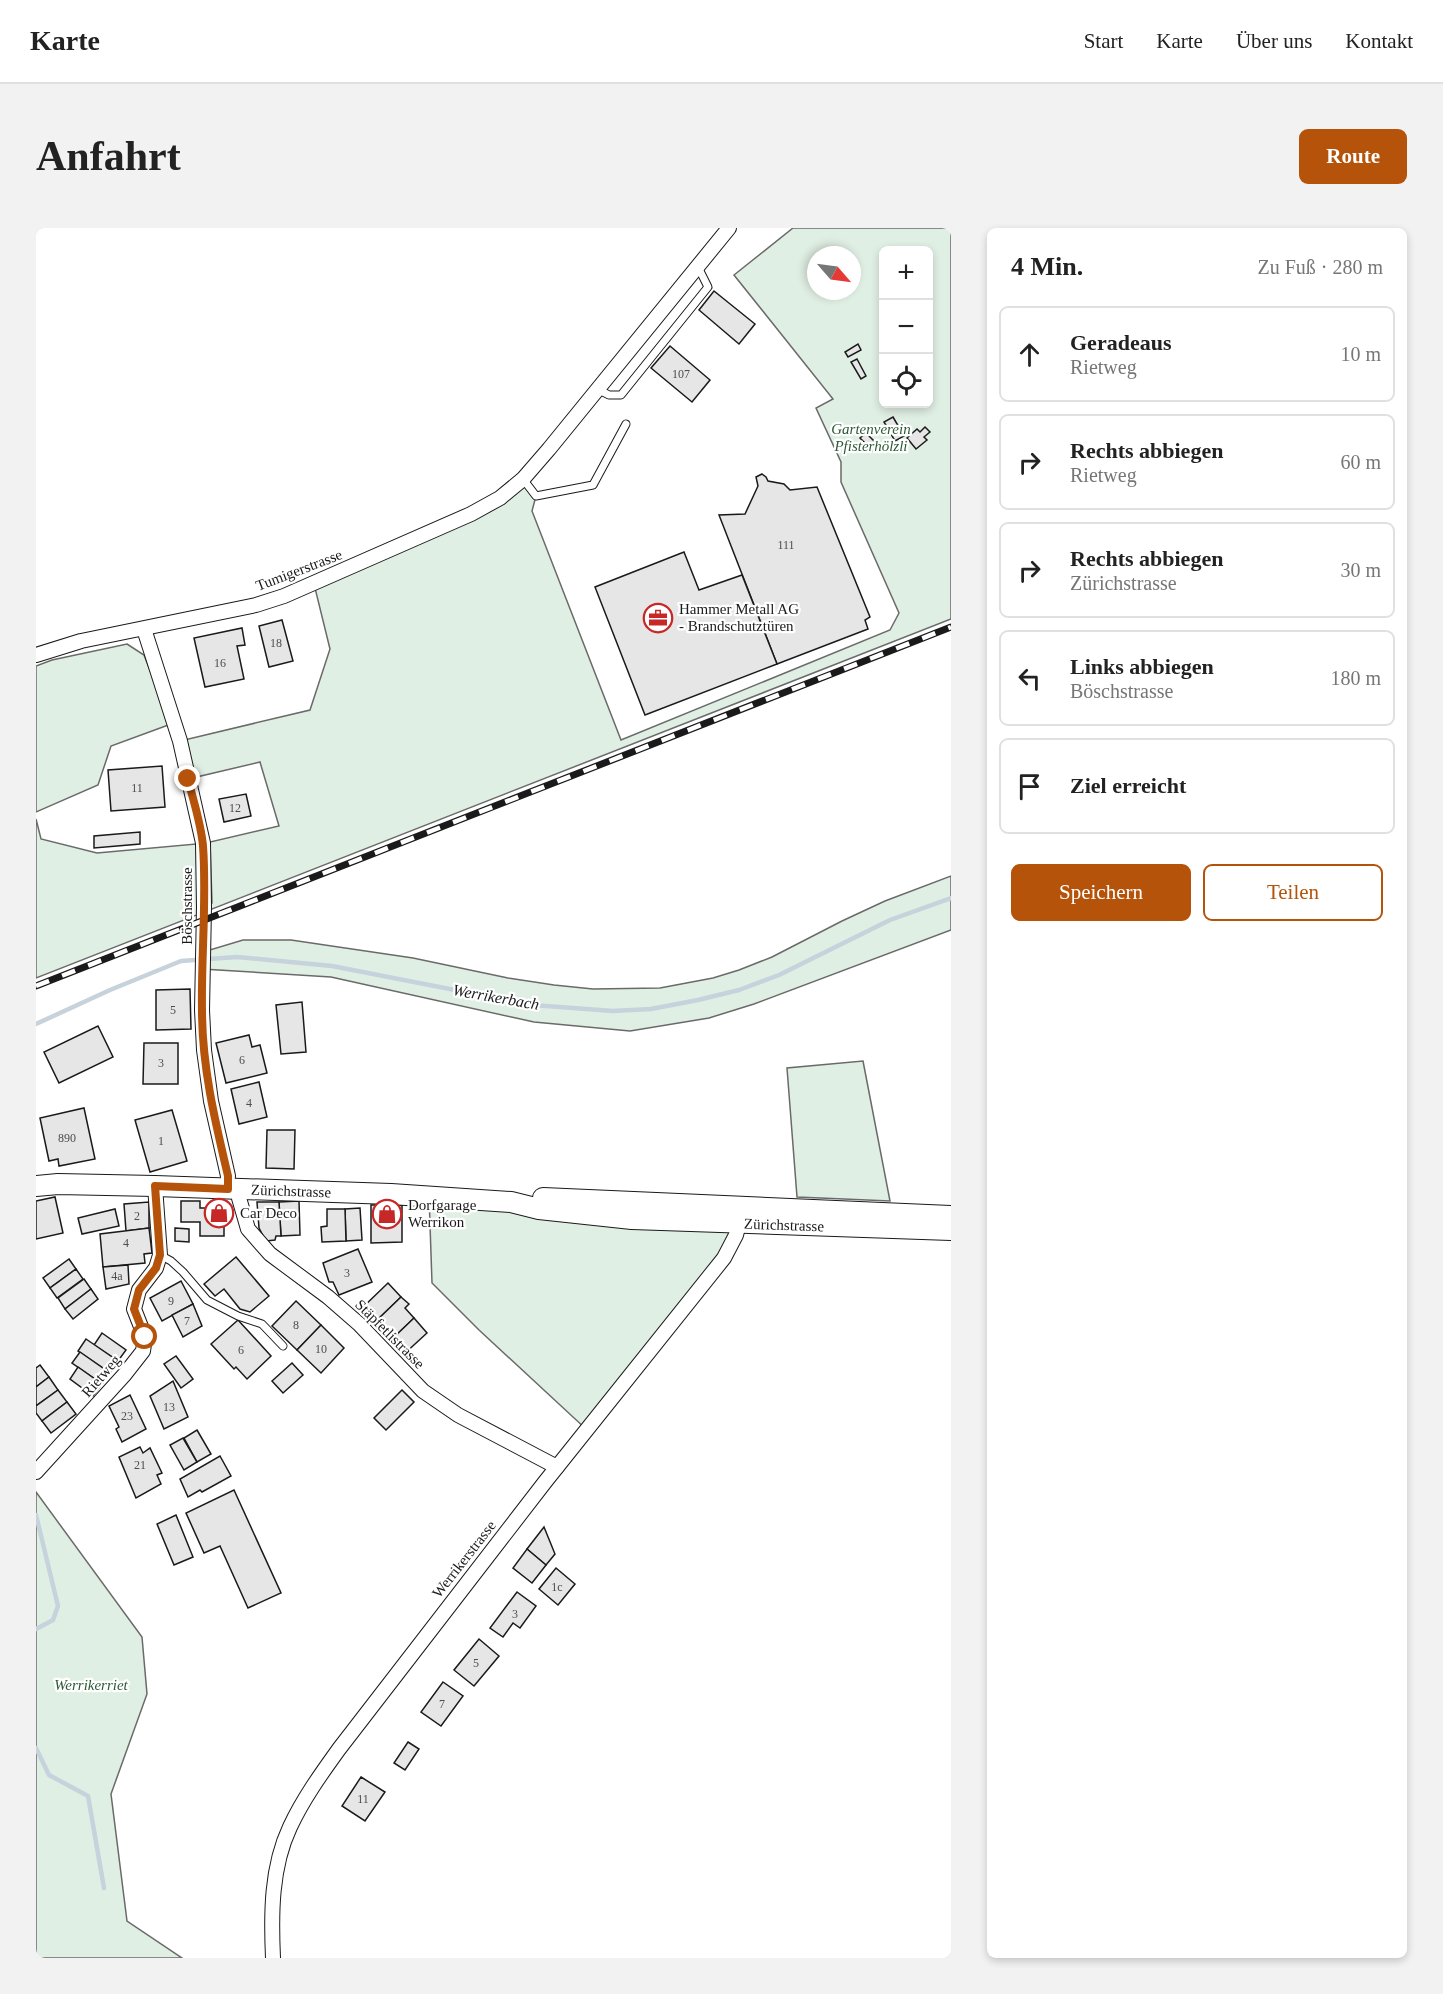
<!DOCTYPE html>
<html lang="de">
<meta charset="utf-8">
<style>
:root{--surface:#fff;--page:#f2f2f2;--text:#222;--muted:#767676;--line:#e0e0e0;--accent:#b45309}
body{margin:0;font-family:Georgia,serif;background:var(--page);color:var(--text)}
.controls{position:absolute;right:18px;top:18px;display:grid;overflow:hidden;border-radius:9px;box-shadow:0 3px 9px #0003}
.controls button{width:54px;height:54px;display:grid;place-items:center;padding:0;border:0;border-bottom:2px solid var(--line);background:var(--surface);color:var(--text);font:30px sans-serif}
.compass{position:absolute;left:771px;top:18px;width:54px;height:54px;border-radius:50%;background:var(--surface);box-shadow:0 3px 9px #0003;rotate:118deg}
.stop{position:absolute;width:18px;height:18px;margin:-14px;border:4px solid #b45309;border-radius:50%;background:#fff}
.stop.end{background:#b45309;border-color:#fff;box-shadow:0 2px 6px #0008}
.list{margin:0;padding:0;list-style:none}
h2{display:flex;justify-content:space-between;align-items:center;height:78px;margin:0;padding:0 24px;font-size:26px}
h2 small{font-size:20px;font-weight:400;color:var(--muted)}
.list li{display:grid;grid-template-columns:39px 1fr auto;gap:18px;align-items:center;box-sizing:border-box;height:96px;margin:0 12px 12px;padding:0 12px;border:2px solid var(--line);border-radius:9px}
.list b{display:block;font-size:22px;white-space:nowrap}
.list p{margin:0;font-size:20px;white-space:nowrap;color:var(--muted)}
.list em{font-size:20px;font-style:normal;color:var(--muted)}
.actions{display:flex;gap:12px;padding:18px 24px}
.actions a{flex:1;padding:14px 0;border:2px solid var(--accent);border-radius:9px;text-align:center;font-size:21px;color:var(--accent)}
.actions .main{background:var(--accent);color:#fff}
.icon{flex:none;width:33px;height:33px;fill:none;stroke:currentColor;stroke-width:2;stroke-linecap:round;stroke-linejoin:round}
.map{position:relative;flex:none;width:915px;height:1730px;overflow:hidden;border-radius:9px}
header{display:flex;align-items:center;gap:36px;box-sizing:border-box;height:84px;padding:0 30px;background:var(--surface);border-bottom:2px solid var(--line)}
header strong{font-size:28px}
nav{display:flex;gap:33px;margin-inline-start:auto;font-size:21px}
.intro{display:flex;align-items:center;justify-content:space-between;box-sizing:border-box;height:144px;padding:0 36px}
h1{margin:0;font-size:42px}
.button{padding:15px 27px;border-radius:9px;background:var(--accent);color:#fff;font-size:21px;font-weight:700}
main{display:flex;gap:36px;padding:0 36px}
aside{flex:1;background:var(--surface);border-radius:9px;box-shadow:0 3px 9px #0003}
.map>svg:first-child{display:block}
.green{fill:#e0efe3;stroke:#6a6a6a;stroke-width:1.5;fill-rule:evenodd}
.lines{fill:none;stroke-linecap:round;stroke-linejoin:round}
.stream{stroke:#c6d2dc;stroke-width:4.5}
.building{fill:#e6e6e6;stroke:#1a1a1a;stroke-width:1.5}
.lane-casing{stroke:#1a1a1a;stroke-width:9}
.street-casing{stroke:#1a1a1a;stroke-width:16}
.secondary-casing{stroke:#1a1a1a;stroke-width:22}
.lane{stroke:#fff;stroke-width:7}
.street{stroke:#fff;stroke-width:14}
.secondary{stroke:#fff;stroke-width:20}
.rail-casing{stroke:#1a1a1a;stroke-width:7}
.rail{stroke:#fff;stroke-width:4.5;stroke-dasharray:14;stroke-linecap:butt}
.route{stroke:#b45309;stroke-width:8}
.labels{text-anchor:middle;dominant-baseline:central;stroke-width:4.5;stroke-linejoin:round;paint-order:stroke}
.number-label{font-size:12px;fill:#4d4d4d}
.park-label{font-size:15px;font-style:italic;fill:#2b5a34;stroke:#fff}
.street-label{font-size:15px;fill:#1a1a1a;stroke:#fff}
.poi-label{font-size:15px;fill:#1a1a1a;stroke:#fff;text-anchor:start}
.water-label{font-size:16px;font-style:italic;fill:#1a1a1a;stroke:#fff}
</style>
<header>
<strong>Karte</strong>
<nav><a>Start</a><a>Karte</a><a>Über uns</a><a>Kontakt</a></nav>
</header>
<div class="intro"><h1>Anfahrt</h1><a class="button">Route</a></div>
<main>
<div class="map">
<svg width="915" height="1730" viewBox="0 0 915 1730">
<rect width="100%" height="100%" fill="#fff"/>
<!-- green -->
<g class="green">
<path d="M757,0H915V391L0,750V591L5,611L61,625L160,616L168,679L176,675L174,614L243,598L224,534L152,551L144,513L274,482L294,421L278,356L435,286L487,251L500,268L496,283L585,512L854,402L863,385L805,254V234L780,180L797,171L698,47ZM848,22H892V176H848ZM780,27H816V63H780Z"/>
<polygon points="91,416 108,427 135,496 75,518 62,557 0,584 0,438 16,432"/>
<polygon points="915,648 915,702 718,776 673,790 594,803 498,794 295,749 166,741 167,724 207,712 255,712 377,730 472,750 518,757 557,761 624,760 677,750 703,742 736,729 806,693 849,673"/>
<polygon points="827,833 854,973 761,969 751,840"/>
<polygon points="393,967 704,996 700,1007 551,1202 443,1102 396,1055"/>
<polygon points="0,1264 106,1409 111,1466 75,1566 91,1693 146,1730 0,1730"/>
</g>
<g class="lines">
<!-- stream -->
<g class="stream">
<polyline points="0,796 74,762 145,733 201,729 296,738 496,777 577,783 615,781 662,772 703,762 743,747 854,692 915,670"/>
<polyline points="0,1287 22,1378 17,1392 0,1401"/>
<polyline points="0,1520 13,1547 52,1568 68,1660"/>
</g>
</g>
<!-- building -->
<g class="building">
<polygon points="678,63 719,96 703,116 663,82"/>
<polygon points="822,116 825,122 812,129 809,124"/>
<polygon points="634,118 674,152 656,174 615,140"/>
<polygon points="821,131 830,148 825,151 815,134"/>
<polygon points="857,189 868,208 859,213 848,194"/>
<polygon points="889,199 894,204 888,209 891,212 880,221 871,210 881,201 884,204"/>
<polygon points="830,205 843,218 837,223 824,210"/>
<polygon points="726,246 730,249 732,253 748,256 754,262 781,259 834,389 829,392 832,401 741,436 683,287 709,286 722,258 720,249"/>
<polygon points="648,324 663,362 706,347 741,436 609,487 559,359"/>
<polygon points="246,392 257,433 233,439 223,398"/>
<polygon points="206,400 209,417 201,418 208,451 169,459 158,410"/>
<polygon points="126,538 129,579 75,583 72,542"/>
<polygon points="210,566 215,588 188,594 183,571"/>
<polygon points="104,604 104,616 58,620 58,608"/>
<polygon points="154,761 155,801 120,802 120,762"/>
<polygon points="266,774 270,824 245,826 240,777"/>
<polygon points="62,798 77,829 23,855 8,824"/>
<polygon points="213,807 216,819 224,817 231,845 190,855 180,815"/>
<polygon points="108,815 142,815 142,856 107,856"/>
<polygon points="223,854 231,889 203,896 195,861"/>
<polygon points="48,880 59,931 23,938 22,931 13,933 4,890"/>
<polygon points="136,882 151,933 114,944 99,892"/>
<polygon points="231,902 259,902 258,941 230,940"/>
<polygon points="19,969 27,1005 0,1011 0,973"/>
<polygon points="145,973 164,973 164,980 188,980 188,1008 164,1008 164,994 145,994"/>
<polygon points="263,973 264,1007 245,1008 243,974"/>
<polygon points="113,974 113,1000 90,1003 88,976"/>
<polygon points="221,974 243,974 245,1008 240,1008 239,1012 230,1013 223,1000"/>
<polygon points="335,977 366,977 366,1014 335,1015"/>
<polygon points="324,980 326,1012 310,1013 309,981"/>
<polygon points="79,981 83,998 46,1006 42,990"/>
<polygon points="291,981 309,981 310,1013 286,1014 285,999 291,998"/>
<polygon points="113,1000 116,1025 108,1026 109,1035 67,1039 64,1006"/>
<polygon points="139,1000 153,1001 153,1014 139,1013"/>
<polygon points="322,1021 336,1054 303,1067 297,1054 293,1054 287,1035"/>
<polygon points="200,1029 233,1068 214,1084 204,1081 188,1061 179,1068 168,1056"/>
<polygon points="33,1031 40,1041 14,1060 7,1050"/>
<polygon points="92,1037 93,1056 70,1061 67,1039"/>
<polygon points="40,1041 47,1051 21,1070 14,1060"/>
<polygon points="48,1051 55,1061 29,1081 22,1070"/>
<polygon points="145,1053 157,1076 126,1093 114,1070"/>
<polygon points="352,1055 365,1069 338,1095 324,1082"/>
<polygon points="55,1061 62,1071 37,1091 29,1081"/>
<polygon points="365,1069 373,1076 369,1080 378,1090 354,1113 338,1095"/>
<polygon points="260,1073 285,1097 261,1122 236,1098"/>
<polygon points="157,1076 166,1098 147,1109 136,1087"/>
<polygon points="378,1090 391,1105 367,1127 354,1113"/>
<polygon points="202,1092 235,1128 211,1151 200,1139 198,1141 175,1116"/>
<polygon points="285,1097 308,1120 285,1145 261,1122"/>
<polygon points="66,1105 90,1122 82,1133 58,1117"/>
<polygon points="50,1111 82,1133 74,1145 42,1123"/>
<polygon points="44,1124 74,1145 66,1156 36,1135"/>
<polygon points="140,1128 157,1151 145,1160 128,1136"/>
<polygon points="256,1135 267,1147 247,1165 236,1153"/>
<polygon points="4,1137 13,1149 0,1159 0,1140"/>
<polygon points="42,1139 66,1156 57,1168 34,1151"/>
<polygon points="13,1149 22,1162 0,1178 0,1159"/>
<polygon points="137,1153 152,1189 128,1201 114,1168"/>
<polygon points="22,1162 31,1174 6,1193 0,1185 0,1178"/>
<polygon points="366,1162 378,1174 350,1202 338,1190"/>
<polygon points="94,1167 110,1201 86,1214 80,1201 83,1199 73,1178"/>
<polygon points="31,1174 40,1186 15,1205 6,1193"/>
<polygon points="161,1202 175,1226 161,1234 148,1210"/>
<polygon points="147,1210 161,1234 148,1242 134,1217"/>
<polygon points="104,1219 107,1225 114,1220 126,1245 121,1247 125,1256 100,1270 83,1229"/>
<polygon points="184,1228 195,1248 166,1264 164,1262 152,1269 144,1251"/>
<polygon points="198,1262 245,1365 212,1380 184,1318 168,1325 150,1285"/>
<polygon points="140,1287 157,1329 138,1337 121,1296"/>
<polygon points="508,1299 519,1326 510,1337 491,1321"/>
<polygon points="491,1321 510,1337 496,1355 477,1340"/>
<polygon points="520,1340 539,1356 522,1377 503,1361"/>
<polygon points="481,1364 500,1378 484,1400 477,1395 467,1409 454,1400"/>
<polygon points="443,1411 463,1428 438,1458 418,1442"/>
<polygon points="407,1454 427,1468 405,1498 385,1484"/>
<polygon points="372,1514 383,1521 369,1542 358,1535"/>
<polygon points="325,1549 349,1564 329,1593 306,1578"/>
</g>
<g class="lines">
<!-- lane casing -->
<g class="lane-casing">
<g id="lane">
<polyline points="561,161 573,167 585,167 672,59 662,39"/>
<polyline points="487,251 500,268 557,257 590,196"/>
<polyline points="124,1027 135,1033 147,1044 171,1072 202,1088 226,1096 247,1118"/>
</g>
</g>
<!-- street casing -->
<g class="street-casing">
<g id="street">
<polyline points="108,401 144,513 167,615 168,679 166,782 168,822 175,873 192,948 191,961"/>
<polyline points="0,427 45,413 220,377 248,368 435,286 464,270 487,251 513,221 693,0"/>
<polyline points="203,961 203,970 212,1001 234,1026 292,1069 323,1096 387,1163 422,1187 521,1239"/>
<polyline points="0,1244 89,1146 107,1123 109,1109 98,1081 103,1062 120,1040 124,1027 119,958"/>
<path d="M237,1730C235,1686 235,1639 254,1599C267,1571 285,1546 303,1521L509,1254L688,1030L700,1007L705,988"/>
</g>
</g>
<!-- secondary casing -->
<g class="secondary-casing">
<g id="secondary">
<polyline points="0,958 22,956 119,958 355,966 475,974 503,981 596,991 915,1002"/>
<polyline points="507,970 915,988"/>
</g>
</g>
<!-- lane -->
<use href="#lane" class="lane"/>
<!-- street -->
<use href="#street" class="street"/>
<!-- secondary -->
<use href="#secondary" class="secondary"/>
<!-- rail casing -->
<g class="rail-casing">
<polyline id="rail" points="0,758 915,399"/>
</g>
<!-- rail -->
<use href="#rail" class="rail"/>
</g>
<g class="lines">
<!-- route -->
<path class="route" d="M109,1109L98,1081L103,1062L120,1040L124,1027L119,958L192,961V948C179,893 166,839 166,782C165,727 171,672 167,618C165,595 157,572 152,551"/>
</g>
<!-- icons -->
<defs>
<g id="office-ring" transform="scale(1.5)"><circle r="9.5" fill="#fff" stroke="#c62828" stroke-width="1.5"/><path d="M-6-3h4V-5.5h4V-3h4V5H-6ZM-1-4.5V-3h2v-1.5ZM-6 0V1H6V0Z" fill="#c62828"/></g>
<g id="shop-ring" transform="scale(1.5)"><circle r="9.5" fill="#fff" stroke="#c62828" stroke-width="1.5"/><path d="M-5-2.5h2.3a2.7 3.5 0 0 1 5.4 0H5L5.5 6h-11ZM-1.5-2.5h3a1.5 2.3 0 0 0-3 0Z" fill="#c62828"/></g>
</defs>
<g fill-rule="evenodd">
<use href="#office-ring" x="622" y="390"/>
<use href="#shop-ring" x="183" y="985"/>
<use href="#shop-ring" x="351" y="986"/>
</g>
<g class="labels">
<!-- number labels -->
<g class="number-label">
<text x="645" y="146">107</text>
<text x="750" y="317">111</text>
<text x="240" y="415">18</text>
<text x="184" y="435">16</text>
<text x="101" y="560">11</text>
<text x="199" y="580">12</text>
<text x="137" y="782">5</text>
<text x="206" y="832">6</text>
<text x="125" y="835">3</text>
<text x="213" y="875">4</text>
<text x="31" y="910">890</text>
<text x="125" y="913">1</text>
<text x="101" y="988">2</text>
<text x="90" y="1015">4</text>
<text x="311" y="1045">3</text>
<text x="81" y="1048">4a</text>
<text x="135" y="1073">9</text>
<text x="151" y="1093">7</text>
<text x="260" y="1097">8</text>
<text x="285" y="1121">10</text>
<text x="205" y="1122">6</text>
<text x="133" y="1179">13</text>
<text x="91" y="1188">23</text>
<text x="104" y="1237">21</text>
<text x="521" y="1359">1c</text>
<text x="479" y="1386">3</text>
<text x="440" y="1435">5</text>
<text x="406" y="1476">7</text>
<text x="327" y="1571">11</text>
</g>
<!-- park labels -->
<g class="park-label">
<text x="835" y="201">Gartenverein<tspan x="835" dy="17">Pfisterhölzli</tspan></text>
<text x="55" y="1457">Werrikerriet</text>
</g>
<!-- street labels -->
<g class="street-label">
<text transform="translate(263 342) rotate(-21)">Tumigerstrasse</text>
<text transform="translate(151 678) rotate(-90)">Böschstrasse</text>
<text transform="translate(255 963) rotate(2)">Zürichstrasse</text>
<text transform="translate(748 997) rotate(2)">Zürichstrasse</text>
<text transform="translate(354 1106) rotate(45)">Stäpfetlistrasse</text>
<text transform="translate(65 1148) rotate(-49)">Rietweg</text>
<text transform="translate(428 1331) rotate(-52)">Werrikerstrasse</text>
</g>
<!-- poi labels -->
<g class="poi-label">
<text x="643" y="381">Hammer Metall AG<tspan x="643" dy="17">- Brandschutztüren</tspan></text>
<text x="372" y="977">Dorfgarage<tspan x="372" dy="17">Werrikon</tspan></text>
<text x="204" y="985">Car Deco</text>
</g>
<!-- water labels -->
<g class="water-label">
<text transform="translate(460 769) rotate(10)">Werrikerbach</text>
</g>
</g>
</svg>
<div class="controls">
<button>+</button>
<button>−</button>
<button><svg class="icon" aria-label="locate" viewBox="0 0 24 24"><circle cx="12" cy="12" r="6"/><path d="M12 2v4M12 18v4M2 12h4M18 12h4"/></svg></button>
</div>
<svg class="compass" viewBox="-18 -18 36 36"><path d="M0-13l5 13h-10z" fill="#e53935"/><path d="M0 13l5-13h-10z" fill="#767676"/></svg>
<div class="stop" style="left:109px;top:1109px"></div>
<div class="stop end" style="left:152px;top:551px"></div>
</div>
<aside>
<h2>4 Min.<small>Zu Fuß · 280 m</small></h2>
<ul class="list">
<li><svg class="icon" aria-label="ahead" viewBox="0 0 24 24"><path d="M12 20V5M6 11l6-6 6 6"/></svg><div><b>Geradeaus</b><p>Rietweg</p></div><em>10 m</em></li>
<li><svg class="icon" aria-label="right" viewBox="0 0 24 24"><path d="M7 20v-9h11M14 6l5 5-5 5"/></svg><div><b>Rechts abbiegen</b><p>Rietweg</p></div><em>60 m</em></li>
<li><svg class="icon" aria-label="right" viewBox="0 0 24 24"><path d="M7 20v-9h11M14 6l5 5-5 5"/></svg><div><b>Rechts abbiegen</b><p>Zürichstrasse</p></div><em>30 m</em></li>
<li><svg class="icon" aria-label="left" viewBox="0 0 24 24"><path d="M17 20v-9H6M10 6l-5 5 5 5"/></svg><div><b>Links abbiegen</b><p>Böschstrasse</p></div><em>180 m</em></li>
<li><svg class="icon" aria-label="arrive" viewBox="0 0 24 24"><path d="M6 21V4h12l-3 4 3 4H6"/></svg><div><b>Ziel erreicht</b></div></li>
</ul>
<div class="actions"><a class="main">Speichern</a><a>Teilen</a></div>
</aside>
</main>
